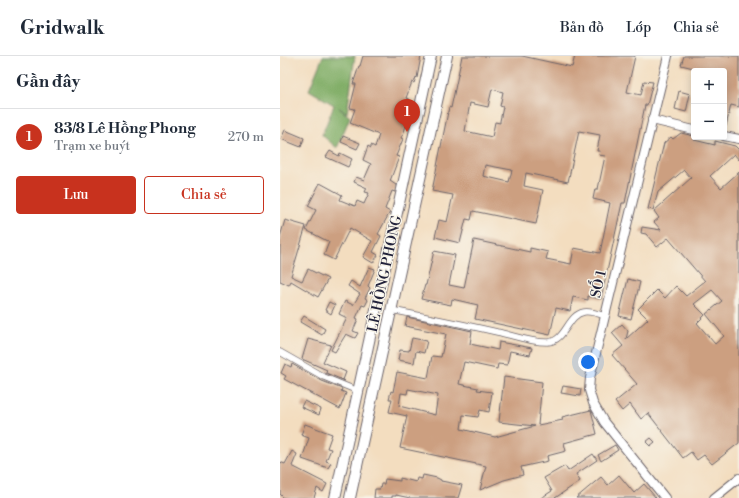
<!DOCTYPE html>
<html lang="vi">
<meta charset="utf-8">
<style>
:root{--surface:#fff;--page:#f6f6f7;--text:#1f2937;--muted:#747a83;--line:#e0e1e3;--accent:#c8321e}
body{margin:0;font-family:"Libre Bodoni",serif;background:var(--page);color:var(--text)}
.controls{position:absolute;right:12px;top:12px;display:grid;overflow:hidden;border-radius:4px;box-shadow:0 2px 10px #0003}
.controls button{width:36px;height:36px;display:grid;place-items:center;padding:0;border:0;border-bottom:1px solid var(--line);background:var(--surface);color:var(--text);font:20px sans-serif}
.you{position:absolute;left:308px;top:306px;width:14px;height:14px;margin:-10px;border:3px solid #fff;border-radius:50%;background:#1a73e8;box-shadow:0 0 0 6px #1a73e833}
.badge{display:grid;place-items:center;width:26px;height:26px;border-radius:50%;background:var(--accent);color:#fff;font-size:13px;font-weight:700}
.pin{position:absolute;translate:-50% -33px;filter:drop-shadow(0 1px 2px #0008)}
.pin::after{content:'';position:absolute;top:21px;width:14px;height:12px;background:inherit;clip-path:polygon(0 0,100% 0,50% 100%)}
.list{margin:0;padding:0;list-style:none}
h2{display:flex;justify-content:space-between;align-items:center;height:52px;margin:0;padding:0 16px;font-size:17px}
h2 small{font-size:13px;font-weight:400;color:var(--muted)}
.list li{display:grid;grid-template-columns:26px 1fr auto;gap:12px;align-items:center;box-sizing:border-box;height:56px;padding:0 16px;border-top:1px solid var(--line)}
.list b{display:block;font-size:15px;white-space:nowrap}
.list p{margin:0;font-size:13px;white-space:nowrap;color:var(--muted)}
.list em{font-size:13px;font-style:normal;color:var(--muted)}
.actions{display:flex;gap:8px;padding:12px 16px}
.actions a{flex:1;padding:9px 0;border:1px solid var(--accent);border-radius:4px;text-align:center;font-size:14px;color:var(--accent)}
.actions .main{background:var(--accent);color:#fff}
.map{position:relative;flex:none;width:459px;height:442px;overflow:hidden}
header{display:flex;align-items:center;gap:24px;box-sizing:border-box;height:56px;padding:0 20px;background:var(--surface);border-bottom:1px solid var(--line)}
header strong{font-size:19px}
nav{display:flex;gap:22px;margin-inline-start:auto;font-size:14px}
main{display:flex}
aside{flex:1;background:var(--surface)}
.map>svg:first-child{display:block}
.forest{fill:#80ad66;stroke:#516850}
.building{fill:#cc9f80;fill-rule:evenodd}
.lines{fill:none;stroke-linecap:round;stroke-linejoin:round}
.street-casing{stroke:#6b6369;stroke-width:7}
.secondary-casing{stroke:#6b6369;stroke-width:10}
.highway-casing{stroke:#6b6369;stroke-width:12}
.street{stroke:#fff;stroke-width:5.5}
.secondary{stroke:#fff;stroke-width:8}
.highway{stroke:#fff;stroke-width:10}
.labels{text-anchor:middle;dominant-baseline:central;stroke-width:3;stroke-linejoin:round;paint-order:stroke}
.street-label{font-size:14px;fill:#22223b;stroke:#f7f3e8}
</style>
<header>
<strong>Gridwalk</strong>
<nav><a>Bản đồ</a><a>Lớp</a><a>Chia sẻ</a></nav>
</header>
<main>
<aside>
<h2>Gần đây<small></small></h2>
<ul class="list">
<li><span class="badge">1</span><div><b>83/8 Lê Hồng Phong</b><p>Trạm xe buýt</p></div><em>270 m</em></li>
</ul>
<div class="actions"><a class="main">Lưu</a><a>Chia sẻ</a></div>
</aside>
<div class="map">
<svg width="459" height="442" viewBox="0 0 459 442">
<rect width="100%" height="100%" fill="#f7f3e8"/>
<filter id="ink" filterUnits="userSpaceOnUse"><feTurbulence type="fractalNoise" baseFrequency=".025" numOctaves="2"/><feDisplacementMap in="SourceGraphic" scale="8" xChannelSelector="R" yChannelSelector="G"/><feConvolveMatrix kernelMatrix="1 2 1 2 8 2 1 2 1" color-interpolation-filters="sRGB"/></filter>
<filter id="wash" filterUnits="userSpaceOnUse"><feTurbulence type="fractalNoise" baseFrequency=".012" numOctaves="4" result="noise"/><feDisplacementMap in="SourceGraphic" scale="16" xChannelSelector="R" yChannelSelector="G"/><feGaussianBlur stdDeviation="0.9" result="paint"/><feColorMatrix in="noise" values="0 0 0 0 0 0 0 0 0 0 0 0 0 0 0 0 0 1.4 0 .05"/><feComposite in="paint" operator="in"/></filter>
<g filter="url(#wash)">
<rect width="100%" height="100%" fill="#f3ddbf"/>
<!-- forest -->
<polygon class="forest" points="43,0 75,0 67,57 59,52 70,61 57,92 42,79 54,49 29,34"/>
<g id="blocks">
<!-- building -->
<g class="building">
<polygon points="83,0 141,0 137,22 136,21 134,27 132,26 126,42 130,44 127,53 130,55 126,63 130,64 129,70 126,69 124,76 121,82 123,83 116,100 119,101 110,125 116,129 115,136 112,135 105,153 110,156 98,178 101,180 93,196 98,199 93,207 83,201 92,185 70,172 54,204 44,199 49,186 26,174 36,154 28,150 40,127 62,139 60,144 75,150 77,145 84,148 89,137 85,136 87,132 74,126 76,121 84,124 91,108 83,104 88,90 91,92 91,89 95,91 99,79 70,67 75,53 70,52 76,28 73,28 79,10 80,10"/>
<path d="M182,0H242L292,11L295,0H355L347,36L361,39L364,25L373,26L367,49H365L345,147H342L321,243L308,240V244L293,241L290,255L276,252L270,279L195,263L198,249L172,243L171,249L141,243L145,229H146L154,195L175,199L169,229L184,232L194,184L250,196V192L268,196L266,203L291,208L294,192L320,197L330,147L313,143L315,133H318L325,100L319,99L320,95H317L320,79L299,75L288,126L246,117L244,130L263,134L256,168L193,155L191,164L186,163L180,187L155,181L159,164L167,166L173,139L152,135L169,51L171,52ZM212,33L223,36L220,50L223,51L220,65V67L215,66L212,81L185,75L190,47L208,51ZM205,109L232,114L229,126L203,120Z"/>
<polygon points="404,0 459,0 459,51 451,49 446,70 444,70 444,15 426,15 401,9"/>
<polygon points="399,35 410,38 406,56 395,53"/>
<polygon points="5,74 24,82 21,91 1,83"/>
<path d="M401,77L414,80V84L435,89V85L455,90L459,94V104L454,98L430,120L441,132L459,116V387L432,408L424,399L417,404L411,396L403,402L368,357L361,363L350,348L342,355L335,346L357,328L332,299L343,290L332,277L342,268L348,275L346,283L368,263L358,253L377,234L385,242L396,230L406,240L425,225L388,182L377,191L366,178L361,177L362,171L381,174L374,166L379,162L374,155L411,122L404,114L378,136L373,154L368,153L384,87L391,81L393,83ZM432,234L442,245L426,258L444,280L435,288L417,267L425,259L414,248Z"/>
<polygon points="63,80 80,87 77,93 61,86"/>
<polygon points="50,95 59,100 60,97 72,103 68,111 46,101"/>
<polygon points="5,164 26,170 11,220 22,225 28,213 48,223 38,241 11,225 9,229 0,225 0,181"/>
<polygon points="89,211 95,213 88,230 90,232 85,242 88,244 85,250 82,249 76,262 78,263 73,275 78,277 75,282 66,278 55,296 51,294 67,262 59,258 65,245 73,249 80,238 68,230 71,225 80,231"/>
<polygon points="348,223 360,226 351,263 339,260"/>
<polygon points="49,246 55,249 51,258 45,254"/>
<polygon points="24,260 45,273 42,279 20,266"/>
<path d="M127,261L192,275L190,288L218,294L219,286L252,292L250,299L230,295L227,309L218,308L217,313L184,306L179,328L198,332L197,334L212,336L209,356L200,354L198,361L183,359L181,373L215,381L255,370L219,366L224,321L262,326L258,369L283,364L282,361L311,354L317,378L284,387L286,395L267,400L268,405L241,411L243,419L224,424L200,434L206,410L120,392L127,360L109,356L112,343H109L111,335L113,336L117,316L148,322L152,300L161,301L166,278L125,270ZM128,333L158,339L155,359L119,350L121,337L127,338Z"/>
<polygon points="132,282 147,285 144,297 136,295 134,307 118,304 120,294 129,295"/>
<polygon points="28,283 51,289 43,306 66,316 63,324 65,325 46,317 47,314 22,303"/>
<polygon points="5,308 11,311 12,308 42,325 62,333 61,335 66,337 60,353 4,323 6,320 1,317"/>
<polygon points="283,330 301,333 300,340 281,337"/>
<polygon points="24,345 41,353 39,359 21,351"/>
<polygon points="25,368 52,378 47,392 51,393 46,405 51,407 48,412 22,403 29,382 21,379"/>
<polygon points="371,382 375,386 370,390 366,386"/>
<polygon points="335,389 338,394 321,405 318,399"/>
<polygon points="12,395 17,398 12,410 47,428 43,436 37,432 34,442 4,442 0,438 0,406 5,408"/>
<polygon points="313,398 317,404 296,418 300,425 275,442 261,442 272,435 264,422 285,410 288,415"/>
<polygon points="143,419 157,422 161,424 161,425 182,429 178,442 130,442 116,439 116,440 112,440 112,442 94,442 95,433 100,433 101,428 104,428 105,423 120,425 120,422 136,426 137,422 142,423"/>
<polygon points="339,419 354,437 364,428 376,442 296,442 321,421 328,429"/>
</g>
</g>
</g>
<g filter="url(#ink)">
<use href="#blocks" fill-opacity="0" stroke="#6b6369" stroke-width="1"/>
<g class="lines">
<!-- street casing -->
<g class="street-casing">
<g id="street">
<path d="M111,254C147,261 182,268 217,276C232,279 252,287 268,286C286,285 287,259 304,256C311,255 319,258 325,260"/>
<polyline points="0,296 44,321 78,335"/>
</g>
</g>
<!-- secondary casing -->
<g class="secondary-casing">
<g id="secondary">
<polyline points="372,64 414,74"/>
<polyline points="444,80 459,83"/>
<polyline points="385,442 324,366 313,347 309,334 310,322 388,0"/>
<polyline points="434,442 459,422"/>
</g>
</g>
<!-- highway casing -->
<g class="highway-casing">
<g id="highway">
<polyline points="55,442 151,0"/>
<polyline points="70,442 167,0"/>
</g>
</g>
<!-- street -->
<use href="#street" class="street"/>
<!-- secondary -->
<use href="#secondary" class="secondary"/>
<!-- highway -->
<use href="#highway" class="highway"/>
</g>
</g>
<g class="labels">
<!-- street labels -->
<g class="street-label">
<text transform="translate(105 218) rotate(-78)">LÊ HỒNG PHONG</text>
<text transform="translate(319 228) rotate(-77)">SỐ 1</text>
</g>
</g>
</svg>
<div class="controls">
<button>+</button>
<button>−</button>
</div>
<div class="you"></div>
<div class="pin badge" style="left:127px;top:76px">1</div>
</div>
</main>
